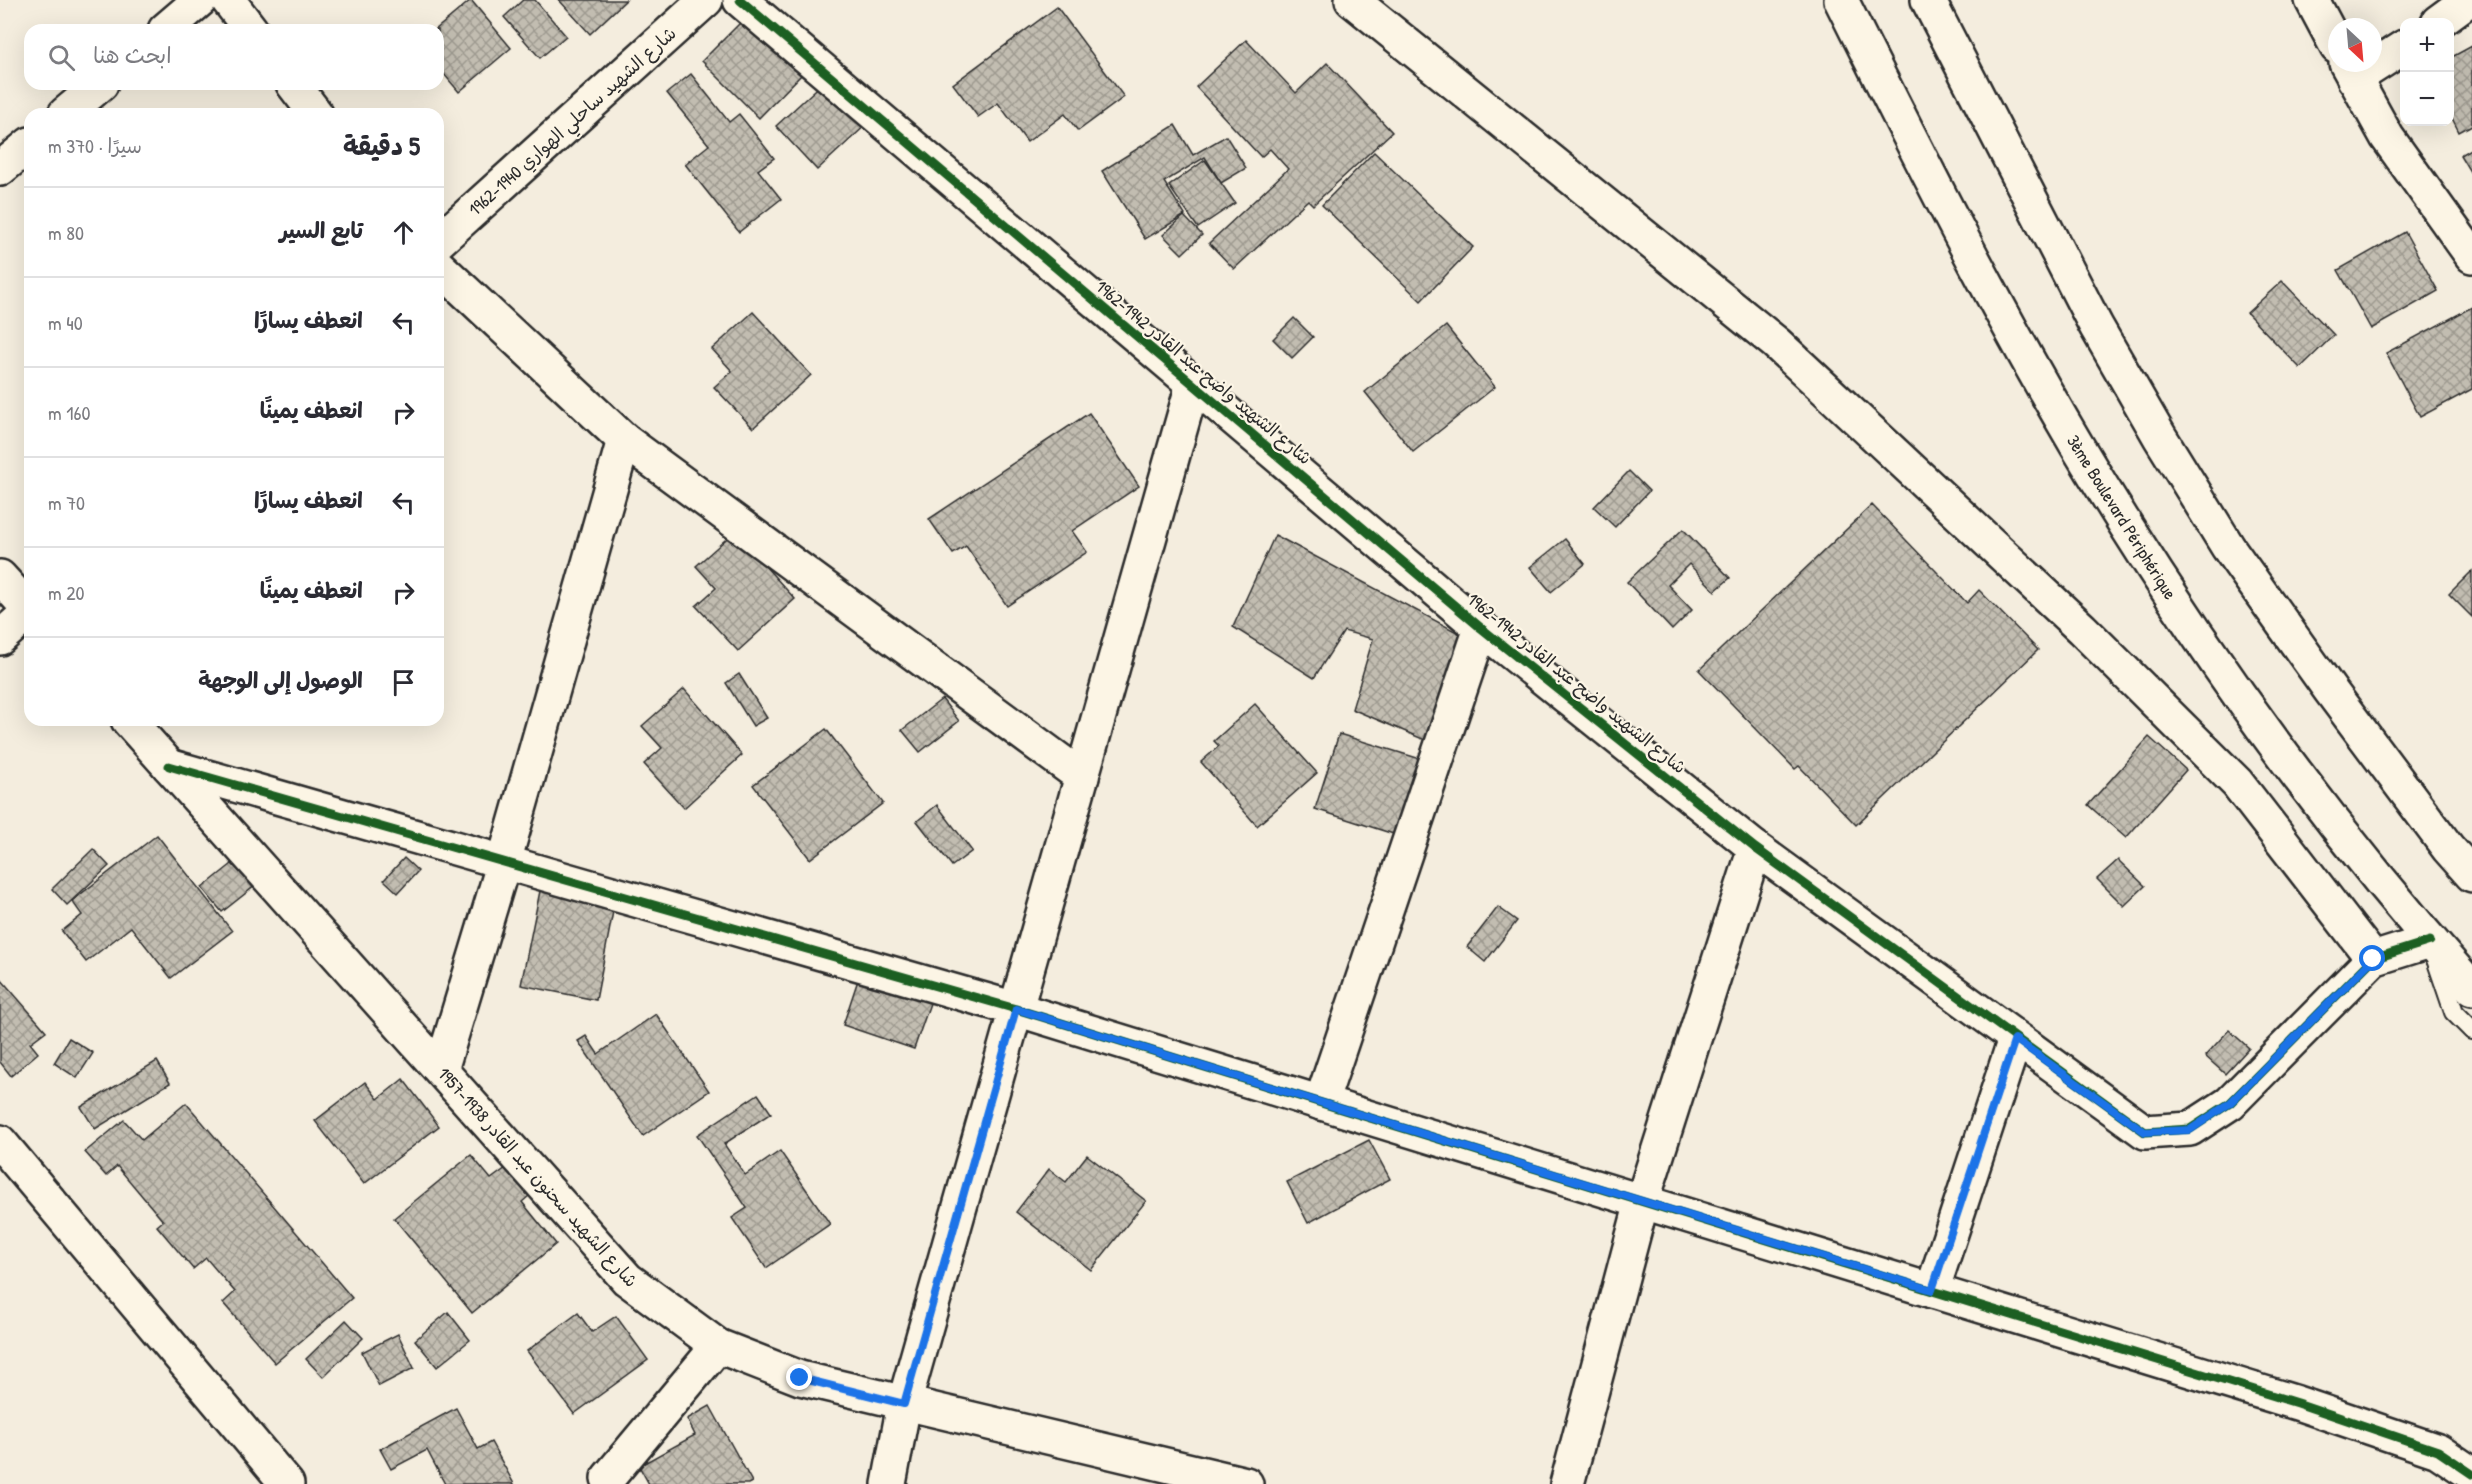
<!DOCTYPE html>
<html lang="ar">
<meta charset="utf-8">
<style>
:root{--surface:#fff;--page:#f2f2f3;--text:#2b2b33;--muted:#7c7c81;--line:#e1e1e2}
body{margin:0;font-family:"Patrick Hand","Playpen Sans Arabic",sans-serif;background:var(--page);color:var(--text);direction:rtl}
.controls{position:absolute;right:18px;top:18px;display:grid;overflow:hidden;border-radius:12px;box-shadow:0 6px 24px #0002}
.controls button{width:54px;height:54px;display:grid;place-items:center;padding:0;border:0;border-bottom:2px solid var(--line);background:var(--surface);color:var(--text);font:30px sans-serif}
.compass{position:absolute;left:2328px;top:18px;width:54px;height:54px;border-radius:50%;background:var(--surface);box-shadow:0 6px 24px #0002;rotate:154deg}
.stop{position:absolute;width:18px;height:18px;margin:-14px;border:4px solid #1a73e8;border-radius:50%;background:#fff}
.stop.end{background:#1a73e8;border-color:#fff;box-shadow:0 2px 6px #0008}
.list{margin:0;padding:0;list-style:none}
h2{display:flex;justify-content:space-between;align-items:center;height:78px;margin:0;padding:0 24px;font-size:26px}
h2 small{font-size:20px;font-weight:400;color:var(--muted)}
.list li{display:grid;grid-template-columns:39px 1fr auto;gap:18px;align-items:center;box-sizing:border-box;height:90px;padding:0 24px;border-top:2px solid var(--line)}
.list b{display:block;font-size:22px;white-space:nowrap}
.list em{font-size:20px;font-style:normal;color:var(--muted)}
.icon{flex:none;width:33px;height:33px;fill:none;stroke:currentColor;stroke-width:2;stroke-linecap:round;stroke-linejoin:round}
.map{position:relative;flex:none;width:2472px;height:1484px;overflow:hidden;direction:ltr}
.search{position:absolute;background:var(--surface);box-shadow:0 6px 24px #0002;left:24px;top:24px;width:420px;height:66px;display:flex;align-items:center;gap:15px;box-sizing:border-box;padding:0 21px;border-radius:18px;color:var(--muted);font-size:22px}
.panel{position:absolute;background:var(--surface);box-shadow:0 6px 24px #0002;left:24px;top:108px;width:420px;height:618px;border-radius:18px;direction:rtl}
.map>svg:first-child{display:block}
.building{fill:url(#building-cross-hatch);stroke:#2b2b2b;stroke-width:1.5}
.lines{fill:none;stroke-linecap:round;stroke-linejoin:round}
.lane-casing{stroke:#2b2b2b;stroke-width:22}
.street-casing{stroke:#2b2b2b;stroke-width:38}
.primary-casing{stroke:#2b2b2b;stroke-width:38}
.lane{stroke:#fcf5e5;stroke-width:18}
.street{stroke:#fcf5e5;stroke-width:33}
.primary{stroke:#fcf5e5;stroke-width:33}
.cycleway-casing{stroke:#fcf5e5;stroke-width:13}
.cycleway{stroke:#1b5e20;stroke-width:9}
.route{stroke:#1a73e8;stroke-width:8}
.labels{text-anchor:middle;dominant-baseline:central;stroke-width:4.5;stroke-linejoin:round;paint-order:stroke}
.street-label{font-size:18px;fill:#2b2b2b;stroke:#fcf5e5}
</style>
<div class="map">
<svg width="2472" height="1484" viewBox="0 0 2472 1484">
<defs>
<pattern id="building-cross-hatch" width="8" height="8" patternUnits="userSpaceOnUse" patternTransform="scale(1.5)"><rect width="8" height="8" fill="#c2bdb1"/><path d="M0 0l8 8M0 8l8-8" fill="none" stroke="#9e9a90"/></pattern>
</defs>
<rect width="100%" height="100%" fill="#f4edde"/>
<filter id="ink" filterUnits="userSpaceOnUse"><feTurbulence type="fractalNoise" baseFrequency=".0167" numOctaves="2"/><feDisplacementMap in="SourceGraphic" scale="12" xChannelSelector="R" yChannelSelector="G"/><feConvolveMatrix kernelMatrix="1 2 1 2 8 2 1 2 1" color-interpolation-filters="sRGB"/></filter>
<g filter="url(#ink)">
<!-- building -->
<g class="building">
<polygon points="471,0 511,48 459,92 438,67 438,30 435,30"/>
<polygon points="523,0 535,0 566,36 540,58 504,17"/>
<polygon points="559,0 626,0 590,34"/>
<polygon points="1057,7 1124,97 1078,131 1065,114 1027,142 998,103 978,117 953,84"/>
<polygon points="748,15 805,71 759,118 702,61"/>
<polygon points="1246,40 1296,93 1327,63 1392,132 1313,205 1308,200 1234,269 1209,243 1288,169 1270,149 1261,157 1196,87"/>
<polygon points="2472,46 2472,125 2459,132 2450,114 2450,58"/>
<polygon points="691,74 729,122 739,114 774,158 758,170 781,199 739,232 685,164 709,145 667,93"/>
<polygon points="827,79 868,123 817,170 776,126"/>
<polygon points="1175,125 1193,155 1226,136 1246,168 1221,183 1205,157 1164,182 1185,215 1145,239 1102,171"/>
<polygon points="2472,148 2472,175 2460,155"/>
<polygon points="1374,152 1473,247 1421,301 1322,205"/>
<polygon points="1205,160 1235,203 1198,228 1169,186"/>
<polygon points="1184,216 1202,235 1182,254 1163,235"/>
<polygon points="2405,232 2438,291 2371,329 2338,270"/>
<polygon points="2282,281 2334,335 2300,368 2247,313"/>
<polygon points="2472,307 2472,389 2420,417 2386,353"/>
<polygon points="753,312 811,375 753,428 714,387 732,371 712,349"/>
<polygon points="1294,318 1313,337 1292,358 1273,339"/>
<polygon points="1446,326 1495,387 1413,452 1365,392"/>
<polygon points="1089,413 1139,486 1072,531 1087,552 1007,606 966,546 953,554 929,519"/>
<polygon points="1629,471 1649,491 1615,527 1594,507"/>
<polygon points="1872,505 1967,603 1979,590 2038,650 1856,825 1799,766 1795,769 1699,670"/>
<polygon points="1683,529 1730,578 1715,591 1689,564 1668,585 1692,610 1672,630 1627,582"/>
<polygon points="734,532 795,599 738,651 696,606 716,588 696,566"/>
<polygon points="1275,535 1468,638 1432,743 1352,709 1373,639 1344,631 1314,678 1233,627"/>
<polygon points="1565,539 1585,564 1551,592 1530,567"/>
<polygon points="2472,571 2472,617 2449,594"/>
<polygon points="739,674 767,718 753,726 726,683"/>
<polygon points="684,689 742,755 684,808 644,764 662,748 642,726"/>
<polygon points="942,699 959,721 920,752 902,730"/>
<polygon points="1255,704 1317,773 1257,826 1201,762 1219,746 1214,741"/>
<polygon points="826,729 883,803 810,859 753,785"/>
<polygon points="1339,734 1427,761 1403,837 1315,809"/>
<polygon points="2149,737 2186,770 2126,838 2088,805"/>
<polygon points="937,805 972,851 952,866 917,821"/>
<polygon points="157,835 232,931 171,978 131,927 86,962 62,931 82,915 72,901"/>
<polygon points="93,849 109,866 67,905 52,889"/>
<polygon points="404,858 418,871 398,893 384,880"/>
<polygon points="237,860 256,885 222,912 202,888"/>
<polygon points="2118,860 2145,886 2124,906 2097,879"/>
<polygon points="541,886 615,901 596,1000 521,985"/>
<polygon points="1498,907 1517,921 1485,962 1467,947"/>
<polygon points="863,965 935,989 914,1049 843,1025"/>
<polygon points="0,978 46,1031 30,1043 38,1053 11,1076 0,1062"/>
<polygon points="656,1014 709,1091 643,1136 578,1041 586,1036 598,1054"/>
<polygon points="2229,1030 2249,1048 2225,1074 2205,1056"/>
<polygon points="69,1038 93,1053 77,1078 54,1063"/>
<polygon points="157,1061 170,1083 95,1129 81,1107"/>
<polygon points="403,1079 439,1126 364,1184 315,1121 365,1082 378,1099"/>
<polygon points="758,1094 771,1113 724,1144 745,1175 780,1151 830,1224 766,1268 732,1218 747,1208 697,1135"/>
<polygon points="186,1103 352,1298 275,1363 223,1303 235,1292 206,1258 193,1269 157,1226 163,1221 117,1166 106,1176 85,1152 124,1120 142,1140"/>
<polygon points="1369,1140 1390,1179 1308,1223 1287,1182"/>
<polygon points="471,1155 491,1179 506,1168 529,1196 522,1202 556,1244 472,1313 394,1218"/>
<polygon points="1087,1155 1146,1201 1091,1270 1016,1212 1049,1169 1066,1182"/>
<polygon points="448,1312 470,1340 437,1367 415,1340"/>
<polygon points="578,1313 592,1332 616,1316 648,1360 574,1414 527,1351"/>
<polygon points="346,1320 363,1338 323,1377 306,1359"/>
<polygon points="398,1334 414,1368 379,1386 362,1352"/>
<polygon points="710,1406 752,1482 748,1484 649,1484 639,1466 695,1435 687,1419"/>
<polygon points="456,1408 478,1449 491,1442 514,1484 445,1484 427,1450 391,1469 380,1449"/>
</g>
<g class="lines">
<!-- lane casing -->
<g class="lane-casing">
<polyline id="lane" points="2435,956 2454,1012 2472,1030"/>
</g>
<!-- street casing -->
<g class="street-casing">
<g id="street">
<polyline points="228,0 251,30"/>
<polyline points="740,0 1481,628 1755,848 2145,1132 2190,1129 2230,1103 2373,959 2430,941"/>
<polyline points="1352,0 1776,343 2082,629 2237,783 2373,959"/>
<polyline points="2312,0 2337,47"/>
<polyline points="2438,22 2468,0"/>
<polyline points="165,30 200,0"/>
<polyline points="2346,63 2387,137 2472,256"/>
<polyline points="2354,79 2404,47"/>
<polyline points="293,84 316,114"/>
<polyline points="65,114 101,84"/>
<polyline points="0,169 30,144"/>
<polyline points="438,242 706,0"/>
<polyline points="438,266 624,440 1082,777"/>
<polyline points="0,577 30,610"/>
<polyline points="0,638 30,611"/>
<polyline points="128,720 627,1279 718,1346 800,1378 1246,1484"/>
<polyline points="169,766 1016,1009 2297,1403 2438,1451 2472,1474"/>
<polyline points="441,1070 504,862 624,440"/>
<polyline points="1321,1103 1481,628"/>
<polyline points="0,1142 287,1484"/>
<polyline points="1932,1291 2015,1039"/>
<polyline points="608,1478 718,1346"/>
<polyline points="889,1484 904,1404 1193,384"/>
<polyline points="1567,1484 1642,1202 1755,848"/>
</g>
</g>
<!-- primary casing -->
<g class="primary-casing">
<g id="primary">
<path d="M1841,0C1916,150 1991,300 2076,444C2191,637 2323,821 2472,988"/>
<polyline points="1928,0 2096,326 2160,437 2228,547 2330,690 2448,848 2472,875"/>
</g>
</g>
<!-- lane -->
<use href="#lane" class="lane"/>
<!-- street -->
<use href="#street" class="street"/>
<!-- primary -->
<use href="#primary" class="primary"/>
<!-- cycleway casing -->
<g class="cycleway-casing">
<g id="cycleway">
<polyline points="740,0 1481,628 1755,848 2145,1132 2190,1129 2230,1103 2373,959 2430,941"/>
<polyline points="169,766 1016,1009 2297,1403 2438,1451 2472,1474"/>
</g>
</g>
<!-- cycleway -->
<use href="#cycleway" class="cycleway"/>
</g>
</g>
<g class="lines" filter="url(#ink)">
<!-- route -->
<polyline class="route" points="800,1378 904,1404 1016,1009 1932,1290 2015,1039 2145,1132 2190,1130 2230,1103 2373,959"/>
</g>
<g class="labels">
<!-- street labels -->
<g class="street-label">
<text transform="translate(572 121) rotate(-42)">شارع الشهيد ساحلي الهواري 1940-1962</text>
<text transform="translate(1204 372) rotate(40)">شارع الشهيد واضح عبد القادر 1942-1962</text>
<text transform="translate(2122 517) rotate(58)">3ème Boulevard Périphérique</text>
<text transform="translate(1577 683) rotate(39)">شارع الشهيد واضح عبد القادر 1942-1962</text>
<text transform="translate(538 1177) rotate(48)">شارع الشهيد سحنون عبد القادر 1938-1957</text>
</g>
</g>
</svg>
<div class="controls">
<button>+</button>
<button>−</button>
</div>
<svg class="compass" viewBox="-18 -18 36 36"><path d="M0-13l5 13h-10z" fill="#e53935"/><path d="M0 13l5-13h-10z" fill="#7c7c81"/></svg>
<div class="stop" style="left:2373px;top:959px"></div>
<div class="stop end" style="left:800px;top:1378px"></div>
<div class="search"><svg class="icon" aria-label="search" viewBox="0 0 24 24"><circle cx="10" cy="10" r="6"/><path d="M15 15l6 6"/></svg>ابحث هنا</div>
<section class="panel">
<h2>5 دقيقة<small>سيرًا · 370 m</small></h2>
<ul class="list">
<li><svg class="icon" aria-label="ahead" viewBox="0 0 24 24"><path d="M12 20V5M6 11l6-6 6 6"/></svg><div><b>تابع السير</b></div><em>80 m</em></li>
<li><svg class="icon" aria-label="left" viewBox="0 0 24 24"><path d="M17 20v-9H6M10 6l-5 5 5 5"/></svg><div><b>انعطف يسارًا</b></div><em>40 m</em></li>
<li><svg class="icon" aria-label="right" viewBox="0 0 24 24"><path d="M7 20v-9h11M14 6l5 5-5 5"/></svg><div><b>انعطف يمينًا</b></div><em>160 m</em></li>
<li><svg class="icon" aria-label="left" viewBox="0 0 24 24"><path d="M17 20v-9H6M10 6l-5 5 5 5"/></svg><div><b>انعطف يسارًا</b></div><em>70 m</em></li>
<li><svg class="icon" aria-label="right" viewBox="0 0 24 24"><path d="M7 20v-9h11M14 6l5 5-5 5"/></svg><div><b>انعطف يمينًا</b></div><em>20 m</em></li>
<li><svg class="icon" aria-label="arrive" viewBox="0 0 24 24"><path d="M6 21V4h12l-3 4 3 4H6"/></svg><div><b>الوصول إلى الوجهة</b></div></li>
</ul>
</section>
</div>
